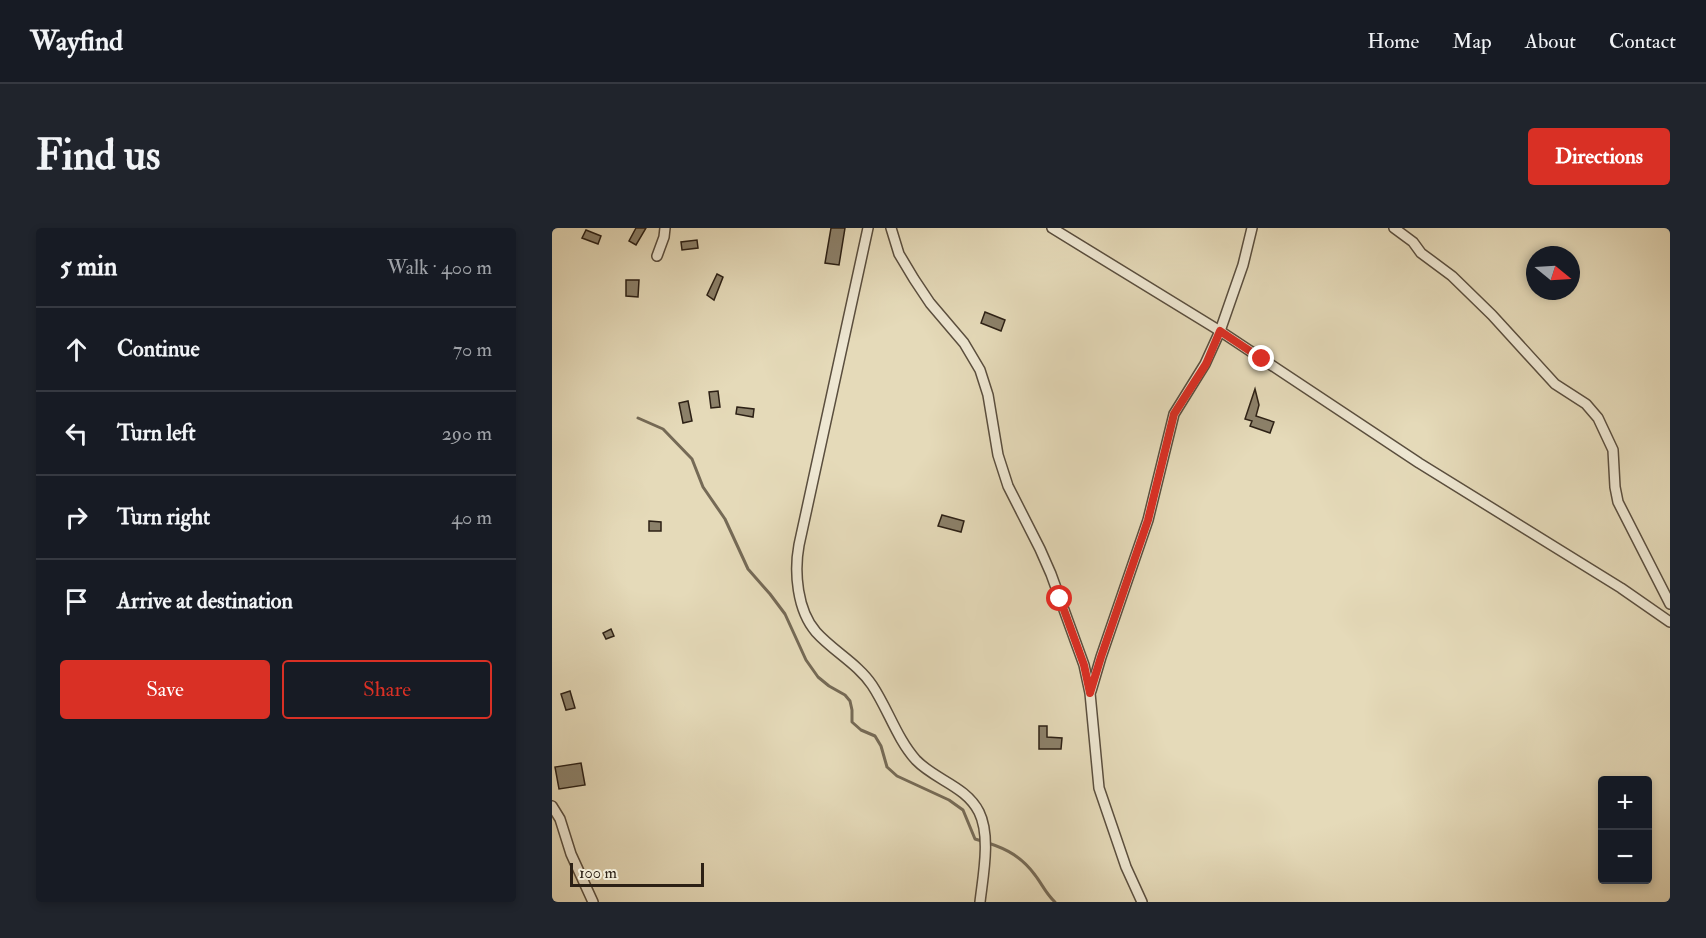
<!DOCTYPE html>
<meta charset="utf-8">
<style>
:root{--surface:#171b24;--page:#20242c;--text:#f1f3f6;--muted:#9ea1a6;--line:#363941;--accent:#d93025}
body{margin:0;font-family:"IM FELL Double Pica",serif;background:var(--page);color:var(--text)}
.controls{position:absolute;right:18px;bottom:18px;display:grid;overflow:hidden;border-radius:6px;box-shadow:0 3px 9px #0003}
.controls button{width:54px;height:54px;display:grid;place-items:center;padding:0;border:0;border-bottom:2px solid var(--line);background:var(--surface);color:var(--text);font:30px sans-serif}
.compass{position:absolute;left:974px;top:18px;width:54px;height:54px;border-radius:50%;background:var(--surface);box-shadow:0 3px 9px #0003;rotate:108deg}
.scale{position:absolute;left:18px;bottom:15px;width:134px;box-sizing:border-box;padding-left:6px;border:3px solid #2c2015;border-top:0;font-size:16px;line-height:21px;white-space:nowrap;color:#2c2015;-webkit-text-stroke:4px #eee7d2;paint-order:stroke}
.stop{position:absolute;width:18px;height:18px;margin:-14px;border:4px solid #d93025;border-radius:50%;background:#fff}
.stop.end{background:#d93025;border-color:#fff;box-shadow:0 2px 6px #0008}
.list{margin:0;padding:0;list-style:none}
h2{display:flex;justify-content:space-between;align-items:center;height:78px;margin:0;padding:0 24px;font-size:26px}
h2 small{font-size:20px;font-weight:400;color:var(--muted)}
.list li{display:grid;grid-template-columns:39px 1fr auto;gap:18px;align-items:center;box-sizing:border-box;height:84px;padding:0 24px;border-top:2px solid var(--line)}
.list b{display:block;font-size:22px;white-space:nowrap}
.list em{font-size:20px;font-style:normal;color:var(--muted)}
.actions{display:flex;gap:12px;padding:18px 24px}
.actions a{flex:1;padding:14px 0;border:2px solid var(--accent);border-radius:6px;text-align:center;font-size:21px;color:var(--accent)}
.actions .main{background:var(--accent);color:#fff}
.icon{flex:none;width:33px;height:33px;fill:none;stroke:currentColor;stroke-width:2;stroke-linecap:round;stroke-linejoin:round}
.map{position:relative;flex:none;width:1118px;height:674px;overflow:hidden;border-radius:6px}
header{display:flex;align-items:center;gap:36px;box-sizing:border-box;height:84px;padding:0 30px;background:var(--surface);border-bottom:2px solid var(--line)}
header strong{font-size:28px}
nav{display:flex;gap:33px;margin-inline-start:auto;font-size:21px}
.intro{display:flex;align-items:center;justify-content:space-between;box-sizing:border-box;height:144px;padding:0 36px}
h1{margin:0;font-size:42px}
.button{padding:15px 27px;border-radius:6px;background:var(--accent);color:#fff;font-size:21px;font-weight:700}
main{display:flex;gap:36px;padding:0 36px}
aside{flex:1;background:var(--surface);border-radius:6px;box-shadow:0 3px 9px #0003}
.map>svg:first-child{display:block}
.lines{fill:none;stroke-linecap:round;stroke-linejoin:round}
.stream{stroke:#756a56;stroke-width:3}
.building{fill:#8c816a;stroke:#2c2015;stroke-width:1.5}
.minor-casing{stroke:#5a4e3e;stroke-width:12}
.minor{stroke:#eee7d2;stroke-width:9}
.route{stroke:#d93025;stroke-width:8}
</style>
<header>
<strong>Wayfind</strong>
<nav><a>Home</a><a>Map</a><a>About</a><a>Contact</a></nav>
</header>
<div class="intro"><h1>Find us</h1><a class="button">Directions</a></div>
<main>
<aside>
<h2>5 min<small>Walk · 400 m</small></h2>
<ul class="list">
<li><svg class="icon" aria-label="ahead" viewBox="0 0 24 24"><path d="M12 20V5M6 11l6-6 6 6"/></svg><div><b>Continue</b></div><em>70 m</em></li>
<li><svg class="icon" aria-label="left" viewBox="0 0 24 24"><path d="M17 20v-9H6M10 6l-5 5 5 5"/></svg><div><b>Turn left</b></div><em>290 m</em></li>
<li><svg class="icon" aria-label="right" viewBox="0 0 24 24"><path d="M7 20v-9h11M14 6l5 5-5 5"/></svg><div><b>Turn right</b></div><em>40 m</em></li>
<li><svg class="icon" aria-label="arrive" viewBox="0 0 24 24"><path d="M6 21V4h12l-3 4 3 4H6"/></svg><div><b>Arrive at destination</b></div></li>
</ul>
<div class="actions"><a class="main">Save</a><a>Share</a></div>
</aside>
<div class="map">
<svg width="1118" height="674" viewBox="0 0 1118 674">
<rect width="100%" height="100%" fill="#e5dab9"/>
<filter id="stains"><feTurbulence type="fractalNoise" baseFrequency=".00333" numOctaves="4"/><feColorMatrix values="0 0 0 0 .2 0 0 0 0 .09 0 0 0 0 .02 0 0 0 .5 -.17"/></filter>
<radialGradient id="worn" r=".72"><stop offset=".6" stop-color="#630" stop-opacity="0"/><stop offset="1" stop-color="#630" stop-opacity=".3"/></radialGradient>
<g class="lines">
<!-- stream -->
<path class="stream" d="M86,190L111,201L140,231L151,259L173,291L196,341L218,366L233,386L254,432L266,449L277,458L293,467L298,473L300,482V494L309,502L323,508L329,518L335,539L345,548L397,572L411,582L423,611C448,618 467,625 483,647C490,656 494,666 503,674"/>
</g>
<!-- building -->
<g class="building">
<polygon points="84,0 94,0 84,17 77,13"/>
<polygon points="279,0 293,0 287,37 273,35"/>
<polygon points="34,2 49,8 46,16 30,10"/>
<polygon points="145,12 146,20 130,22 129,14"/>
<polygon points="165,46 171,49 162,72 155,67"/>
<polygon points="74,52 87,52 86,69 74,68"/>
<polygon points="433,84 453,92 449,103 429,95"/>
<polygon points="703,161 707,177 704,188 722,194 718,205 698,198 700,193 693,191"/>
<polygon points="166,163 168,179 159,180 157,164"/>
<polygon points="136,173 140,193 131,195 127,175"/>
<polygon points="185,179 202,181 201,189 184,186"/>
<polygon points="390,287 412,293 409,304 386,298"/>
<polygon points="97,293 109,294 109,303 97,303"/>
<polygon points="59,401 62,408 54,411 51,405"/>
<polygon points="18,463 23,480 14,482 9,466"/>
<polygon points="487,498 495,498 495,509 510,510 509,521 487,521"/>
<polygon points="29,535 33,557 7,561 3,539"/>
</g>
<g class="lines">
<!-- minor casing -->
<g class="minor-casing">
<g id="minor">
<path d="M316,0L247,317C242,344 245,382 264,404C281,423 306,436 320,457C336,481 345,511 364,532C383,552 414,558 427,584C439,608 431,648 428,674"/>
<polyline points="339,0 347,26 362,51 378,75 412,115 428,142 436,167 446,227 456,258 488,321 499,346 532,437 538,465 547,560 574,639 590,674"/>
<polyline points="500,0 668,103 867,235 1069,360 1118,394"/>
<polyline points="842,0 861,14 869,25 900,48 940,87 1003,156 1034,176 1046,190 1061,222 1063,259 1066,274 1118,376"/>
<polyline points="105,28 112,9 113,0"/>
<polyline points="539,463 549,429 596,292 622,186 653,136 668,103 691,37 700,0"/>
<polyline points="0,578 8,591 19,626 41,674"/>
</g>
</g>
<!-- minor -->
<use href="#minor" class="minor"/>
</g>
<g class="lines">
<!-- route -->
<polyline class="route" points="508,371 532,437 538,465 549,429 596,292 622,186 654,136 668,103 710,131"/>
</g>
<rect width="100%" height="100%" filter="url(#stains)"/>
<rect width="100%" height="100%" fill="url(#worn)"/>
</svg>
<div class="controls">
<button>+</button>
<button>−</button>
</div>
<svg class="compass" viewBox="-18 -18 36 36"><path d="M0-13l5 13h-10z" fill="#e53935"/><path d="M0 13l5-13h-10z" fill="#9ea1a6"/></svg>
<div class="scale">100 m</div>
<div class="stop" style="left:508px;top:371px"></div>
<div class="stop end" style="left:710px;top:131px"></div>
</div>
</main>
